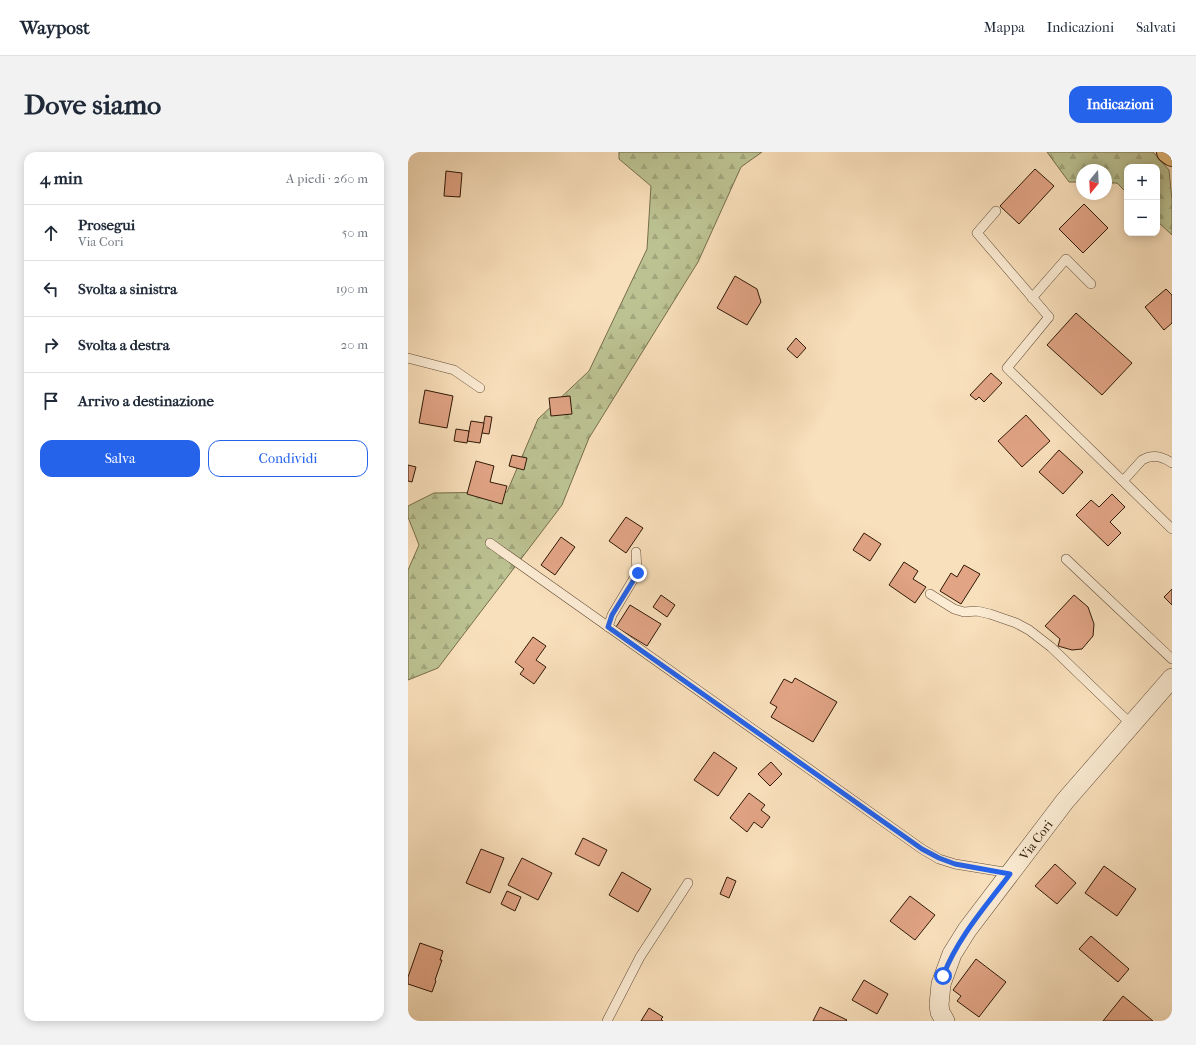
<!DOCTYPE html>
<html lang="it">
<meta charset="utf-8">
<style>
:root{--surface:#fff;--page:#f2f2f3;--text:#1f2937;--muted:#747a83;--line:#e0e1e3;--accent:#2563eb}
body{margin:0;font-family:"IM FELL French Canon",serif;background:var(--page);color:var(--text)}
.controls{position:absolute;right:12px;top:12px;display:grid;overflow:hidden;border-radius:8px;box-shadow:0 2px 10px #0003}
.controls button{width:36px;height:36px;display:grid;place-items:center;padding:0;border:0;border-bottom:1px solid var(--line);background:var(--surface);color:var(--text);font:20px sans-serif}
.compass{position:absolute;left:668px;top:12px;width:36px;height:36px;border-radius:50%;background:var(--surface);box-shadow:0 2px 10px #0003;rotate:198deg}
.stop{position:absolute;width:12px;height:12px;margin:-9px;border:3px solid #2563eb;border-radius:50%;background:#fff}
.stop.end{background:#2563eb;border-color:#fff;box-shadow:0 1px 4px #0008}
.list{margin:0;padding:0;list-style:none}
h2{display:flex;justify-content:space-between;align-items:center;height:52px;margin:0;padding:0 16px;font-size:17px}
h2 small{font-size:13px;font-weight:400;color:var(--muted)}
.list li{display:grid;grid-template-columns:26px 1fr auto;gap:12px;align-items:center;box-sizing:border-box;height:56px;padding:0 16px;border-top:1px solid var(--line)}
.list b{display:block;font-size:15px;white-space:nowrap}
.list p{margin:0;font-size:13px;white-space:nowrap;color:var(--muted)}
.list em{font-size:13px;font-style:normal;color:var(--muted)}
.actions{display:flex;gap:8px;padding:12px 16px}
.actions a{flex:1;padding:9px 0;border:1px solid var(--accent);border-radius:12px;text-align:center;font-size:14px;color:var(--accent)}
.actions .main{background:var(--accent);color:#fff}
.icon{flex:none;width:22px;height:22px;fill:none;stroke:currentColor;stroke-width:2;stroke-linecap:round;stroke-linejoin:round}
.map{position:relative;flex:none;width:764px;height:869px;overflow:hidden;border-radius:12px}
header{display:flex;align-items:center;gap:24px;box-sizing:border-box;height:56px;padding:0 20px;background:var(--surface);border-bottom:1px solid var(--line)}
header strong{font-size:19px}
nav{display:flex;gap:22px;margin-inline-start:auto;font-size:14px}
.intro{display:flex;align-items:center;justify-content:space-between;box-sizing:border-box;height:96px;padding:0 24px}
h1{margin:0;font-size:28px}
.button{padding:10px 18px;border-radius:12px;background:var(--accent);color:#fff;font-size:14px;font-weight:700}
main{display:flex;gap:24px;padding:0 24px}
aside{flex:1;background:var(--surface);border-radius:12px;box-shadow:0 2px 10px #0003}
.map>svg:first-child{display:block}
.forest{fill:url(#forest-firs);stroke:#766d4c}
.building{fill:#e1a485;stroke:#301806}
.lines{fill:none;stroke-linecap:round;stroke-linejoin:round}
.lane-casing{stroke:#624a34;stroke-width:10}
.street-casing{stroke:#624a34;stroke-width:20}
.primary-casing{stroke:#301806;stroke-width:24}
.lane{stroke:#fbebd3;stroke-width:9}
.street{stroke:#fbebd3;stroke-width:19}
.primary{stroke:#ecc07e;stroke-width:22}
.route{stroke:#2563eb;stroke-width:5}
.labels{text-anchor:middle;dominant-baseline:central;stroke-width:3;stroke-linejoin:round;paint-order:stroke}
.street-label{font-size:13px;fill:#301806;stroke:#fbebd3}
</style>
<header>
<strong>Waypost</strong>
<nav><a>Mappa</a><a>Indicazioni</a><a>Salvati</a></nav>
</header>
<div class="intro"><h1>Dove siamo</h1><a class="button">Indicazioni</a></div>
<main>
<aside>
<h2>4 min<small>A piedi · 260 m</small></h2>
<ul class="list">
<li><svg class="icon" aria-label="ahead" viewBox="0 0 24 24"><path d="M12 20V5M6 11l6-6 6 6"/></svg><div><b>Prosegui</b><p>Via Cori</p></div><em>50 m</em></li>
<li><svg class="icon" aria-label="left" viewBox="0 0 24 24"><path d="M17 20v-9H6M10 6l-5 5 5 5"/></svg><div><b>Svolta a sinistra</b></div><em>190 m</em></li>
<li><svg class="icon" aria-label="right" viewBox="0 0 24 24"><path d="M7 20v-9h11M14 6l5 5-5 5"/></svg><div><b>Svolta a destra</b></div><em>20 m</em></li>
<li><svg class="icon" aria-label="arrive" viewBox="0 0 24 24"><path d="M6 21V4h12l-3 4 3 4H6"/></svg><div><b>Arrivo a destinazione</b></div></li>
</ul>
<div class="actions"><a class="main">Salva</a><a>Condividi</a></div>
</aside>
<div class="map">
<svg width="764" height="869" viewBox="0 0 764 869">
<defs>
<pattern id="forest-firs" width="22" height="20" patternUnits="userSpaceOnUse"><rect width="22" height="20" fill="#bcc292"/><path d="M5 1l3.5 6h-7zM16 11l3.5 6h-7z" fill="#a2a67c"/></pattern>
</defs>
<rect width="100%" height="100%" fill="#f9e0bc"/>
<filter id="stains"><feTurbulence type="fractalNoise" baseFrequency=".005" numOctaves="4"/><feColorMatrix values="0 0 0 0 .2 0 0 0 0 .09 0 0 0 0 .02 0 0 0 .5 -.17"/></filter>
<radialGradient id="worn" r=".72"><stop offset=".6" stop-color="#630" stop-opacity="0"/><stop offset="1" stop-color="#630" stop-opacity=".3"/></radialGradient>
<!-- forest -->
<g class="forest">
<polygon points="211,0 354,0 333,15 290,110 181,286 154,353 30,516 0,528 0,418 11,393 0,365 0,354 26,341 99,340 130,267 181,219 239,97 243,34 211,7"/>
<polygon points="639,0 745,0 761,18 764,48 764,83 749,69 749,15 719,15 719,41 709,31 698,31 698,18 674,18 674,30 661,30"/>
</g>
<!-- building -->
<g class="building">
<polygon points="627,17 646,34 611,72 592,54"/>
<polygon points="38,19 54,21 52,45 36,44"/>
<polygon points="676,52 700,76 675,101 651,77"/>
<polygon points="327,124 349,137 353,150 339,173 309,156"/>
<polygon points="758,137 764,143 764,171 756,178 737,155"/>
<polygon points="668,161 724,211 694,243 639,193"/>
<polygon points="388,186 398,196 389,206 379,197"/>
<polygon points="583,221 594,231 576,250 571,245 568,248 562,243"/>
<polygon points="17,238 45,244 39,276 11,271"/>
<polygon points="162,244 164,262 143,264 141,246"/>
<polygon points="618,263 642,289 614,315 590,289"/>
<polygon points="77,264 84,265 81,282 74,281"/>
<polygon points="63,269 76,271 72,291 59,289"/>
<polygon points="48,277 61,279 59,291 46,289"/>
<polygon points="651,298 675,320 655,342 631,320"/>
<polygon points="104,303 119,306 116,318 101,314"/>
<polygon points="68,309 86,314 82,330 99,334 94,352 59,342"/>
<polygon points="0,313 8,315 4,330 0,329"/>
<polygon points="704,342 717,355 702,370 713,381 700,394 668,363 683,348 691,355"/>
<polygon points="218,365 235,376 218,401 201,389"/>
<polygon points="456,381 473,392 462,409 445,398"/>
<polygon points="153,385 167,395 147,423 133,413"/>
<polygon points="496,410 510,419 505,427 518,435 507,451 481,433"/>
<polygon points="556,413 572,422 553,452 532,439 543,421 549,425"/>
<polygon points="764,437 764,453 756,445"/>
<polygon points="253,443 267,453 259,465 245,455"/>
<polygon points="666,443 680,455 686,472 685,484 674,497 664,498 650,494 652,487 637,474"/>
<polygon points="222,453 253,472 239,494 208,475"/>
<polygon points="125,485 138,494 128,508 138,515 126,532 112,522 116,517 107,510"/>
<polygon points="387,526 429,550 405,590 363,565 369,555 362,551 376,527 384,531"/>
<polygon points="306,600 329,616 310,644 286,628"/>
<polygon points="363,610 374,622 362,634 350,622"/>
<polygon points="341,641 357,653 353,658 362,665 354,676 346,670 339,680 322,666"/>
<polygon points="175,686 199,698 191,714 167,702"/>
<polygon points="73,697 96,706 82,741 58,731"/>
<polygon points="114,706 144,721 130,748 100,733"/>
<polygon points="647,712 668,731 649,752 627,734"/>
<polygon points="696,714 728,737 709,764 677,741"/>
<polygon points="214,720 243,737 230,760 201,743"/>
<polygon points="319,725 328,729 321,746 312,742"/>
<polygon points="99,739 113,745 107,759 93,752"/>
<polygon points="502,744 527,763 507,788 482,769"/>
<polygon points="683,784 721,817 710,830 671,797"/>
<polygon points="12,791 35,799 32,808 34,808 27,828 28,829 24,840 0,832 0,825"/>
<polygon points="568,807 598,830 571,865 549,849 553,844 545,838"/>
<polygon points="456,828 480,842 469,862 444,848"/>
<polygon points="715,844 745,869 695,869"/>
<polygon points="412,855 439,868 438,869 405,869"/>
<polygon points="241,856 255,865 253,867 255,869 233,869"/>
</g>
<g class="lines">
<!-- lane casing -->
<g class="lane-casing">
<g id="lane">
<polyline points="588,59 569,81 641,165 599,216 764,377"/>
<polyline points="624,146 658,107 683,132"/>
<polyline points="0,206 46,218 72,236"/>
<path d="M715,329L734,308C744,302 754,304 764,311"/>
<polyline points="82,391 514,697 531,707 547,712 602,721"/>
<polyline points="658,407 764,507"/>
<polyline points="522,442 546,457 556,460 569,459 582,462 608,471 621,478 643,495 723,572"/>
<polyline points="200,475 204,463 229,421 228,400"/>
<polyline points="199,869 232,805 280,731"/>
</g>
</g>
<!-- street casing -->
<g class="street-casing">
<polyline id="street" points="537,869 532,860 531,853 533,832 544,802 559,778 657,649 764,526"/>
</g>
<!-- primary casing -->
<g class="primary-casing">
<polyline id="primary" points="760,0 764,3"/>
</g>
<!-- lane -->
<use href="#lane" class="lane"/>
<!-- street -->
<use href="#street" class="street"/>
<!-- primary -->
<use href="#primary" class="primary"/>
</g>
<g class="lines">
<!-- route -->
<path class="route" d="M230,421L204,463L200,475L514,697L531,706L547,712L602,722C578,754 550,785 535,824"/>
</g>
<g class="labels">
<!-- street labels -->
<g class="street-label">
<text transform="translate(628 688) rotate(-53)">Via Cori</text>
</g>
</g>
<rect width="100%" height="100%" filter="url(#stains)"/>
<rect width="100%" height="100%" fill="url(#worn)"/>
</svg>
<div class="controls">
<button>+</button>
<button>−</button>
</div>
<svg class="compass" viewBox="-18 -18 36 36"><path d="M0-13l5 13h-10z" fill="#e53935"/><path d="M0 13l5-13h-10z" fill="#747a83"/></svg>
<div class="stop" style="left:535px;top:824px"></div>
<div class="stop end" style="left:230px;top:421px"></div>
</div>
</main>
